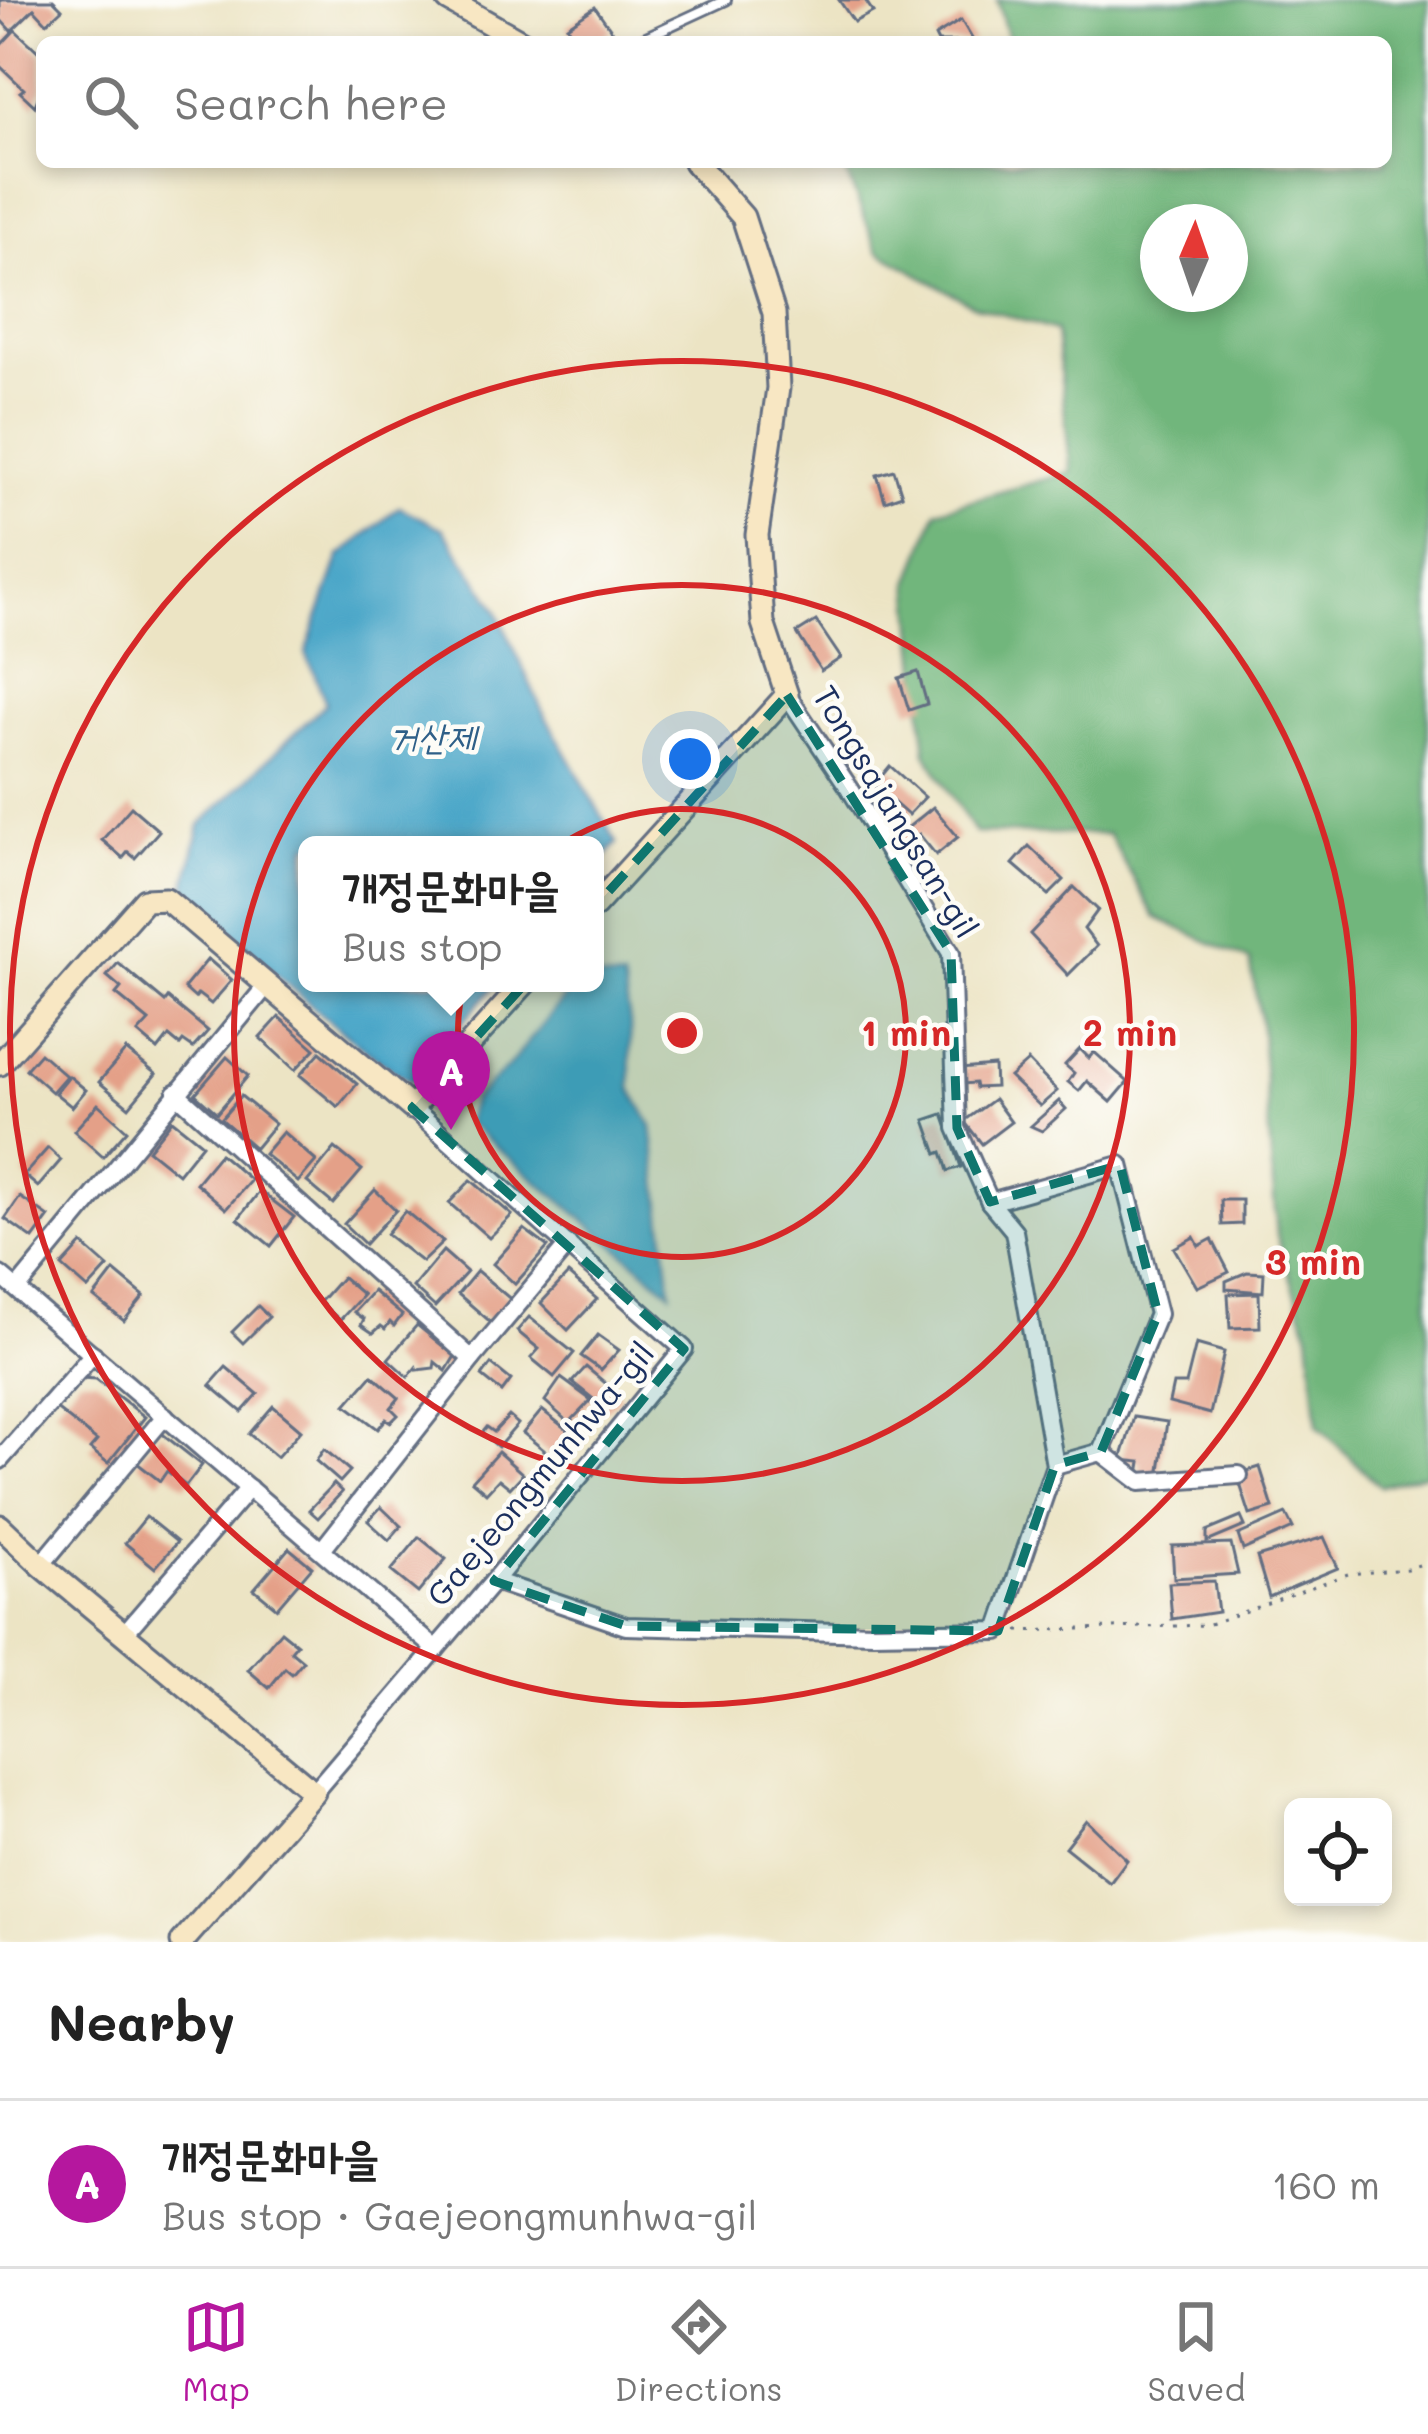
<!DOCTYPE html>
<meta charset="utf-8">
<style>
:root{--surface:#fff;--page:#f2f2f2;--text:#222;--muted:#767676;--line:#e0e0e0;--accent:#b5179e}
body{margin:0;font-family:Mali,"Poor Story",sans-serif;background:var(--page);color:var(--text)}
.controls{position:absolute;right:36px;bottom:36px;display:grid;overflow:hidden;border-radius:18px;box-shadow:0 6px 18px #0003}
.controls button{width:108px;height:108px;display:grid;place-items:center;padding:0;border:0;border-bottom:3px solid var(--line);background:var(--surface);color:var(--text);font:60px sans-serif}
.compass{position:absolute;left:1140px;top:204px;width:108px;height:108px;border-radius:50%;background:var(--surface);box-shadow:0 6px 18px #0003;rotate:2deg}
.you{position:absolute;left:690px;top:759px;width:42px;height:42px;margin:-30px;border:9px solid #fff;border-radius:50%;background:#1a73e8;box-shadow:0 0 0 18px #1a73e833}
.badge{display:grid;place-items:center;width:78px;height:78px;border-radius:50%;background:var(--accent);color:#fff;font-size:39px;font-weight:700}
.pin{position:absolute;translate:-50% -99px;filter:drop-shadow(0 3px 6px #0008)}
.pin::after{content:'';position:absolute;top:63px;width:42px;height:36px;background:inherit;clip-path:polygon(0 0,100% 0,50% 100%)}
.popup{position:absolute;left:298px;top:836px;width:306px;height:156px;box-sizing:border-box;display:grid;place-content:center;border-radius:18px;background:var(--surface);filter:drop-shadow(0 3px 9px #0005);font-size:39px;white-space:nowrap;color:var(--muted)}
.popup b{font-size:45px;color:var(--text)}
.popup::after{content:'';position:absolute;left:50%;top:100%;margin-left:-24px;border:24px solid transparent;border-top-color:var(--surface)}
.list{margin:0;padding:0;list-style:none}
h2{display:flex;justify-content:space-between;align-items:center;height:156px;margin:0;padding:0 48px;font-size:51px}
h2 small{font-size:39px;font-weight:400;color:var(--muted)}
.list li{display:grid;grid-template-columns:78px 1fr auto;gap:36px;align-items:center;box-sizing:border-box;height:168px;padding:0 48px;border-top:3px solid var(--line)}
.list b{display:block;font-size:45px;white-space:nowrap}
.list p{margin:0;font-size:39px;white-space:nowrap;color:var(--muted)}
.list em{font-size:39px;font-style:normal;color:var(--muted)}
.icon{flex:none;width:66px;height:66px;fill:none;stroke:currentColor;stroke-width:2;stroke-linecap:round;stroke-linejoin:round}
.map{position:relative;flex:none;width:1428px;height:1942px;overflow:hidden}
.search{position:absolute;background:var(--surface);box-shadow:0 6px 18px #0003;left:36px;right:36px;top:36px;height:132px;display:flex;align-items:center;gap:30px;box-sizing:border-box;padding:0 42px;border-radius:18px;color:var(--muted);font-size:45px}
.sheet{height:324px;background:var(--surface)}
nav{display:flex;justify-content:space-around;align-items:center;box-sizing:border-box;height:168px;border-top:3px solid var(--line);background:var(--surface);font-size:33px;color:var(--muted)}
nav a{display:grid;justify-items:center;gap:6px}
nav .on{color:var(--accent)}
.map>svg:first-child{display:block}
.forest{fill:#71b67b;stroke:#46726c;stroke-width:3;fill-rule:evenodd}
.water{fill:#4aa6c8;stroke:#326a93;stroke-width:3}
.building{fill:#e4a088}
.lines{fill:none;stroke-linecap:round;stroke-linejoin:round}
.lane-casing{stroke:#646e82;stroke-width:14}
.street-casing{stroke:#646e82;stroke-width:22}
.secondary-casing{stroke:#646e82;stroke-width:27}
.path{stroke:#646e82;stroke-width:3;stroke-dasharray:3 9;stroke-linecap:butt}
.lane{stroke:#fff;stroke-width:8}
.street{stroke:#fff;stroke-width:16}
.secondary{stroke:#f8e7c3;stroke-width:21}
.marked{fill:#0f766e;fill-opacity:0.2;stroke:#0f766e;stroke-width:9;stroke-dasharray:24 15;stroke-linejoin:round}
.ring{fill:none;stroke:#d62828;stroke-width:6}
.labels{text-anchor:middle;dominant-baseline:central;stroke-width:9;stroke-linejoin:round;paint-order:stroke}
.street-label{font-size:33px;fill:#1b2f5e;stroke:#fdfcf7}
.water-label{font-size:36px;font-style:italic;fill:#2e5f88;stroke:#fdfcf7}
.centre{fill:#d62828;stroke:#fdfcf7;stroke-width:6}
.ring-label{font-size:36px;text-anchor:middle;font-weight:bold;fill:#d62828;stroke:#fdfcf7;stroke-width:9;stroke-linejoin:round;paint-order:stroke}
</style>
<div class="map">
<svg width="1428" height="1942" viewBox="0 0 1428 1942">
<rect width="100%" height="100%" fill="#fdfcf7"/>
<filter id="ink" filterUnits="userSpaceOnUse"><feTurbulence type="fractalNoise" baseFrequency=".00833" numOctaves="2"/><feDisplacementMap in="SourceGraphic" scale="24" xChannelSelector="R" yChannelSelector="G"/><feConvolveMatrix kernelMatrix="1 2 1 2 8 2 1 2 1" color-interpolation-filters="sRGB"/></filter>
<filter id="wash" filterUnits="userSpaceOnUse"><feTurbulence type="fractalNoise" baseFrequency=".004" numOctaves="4" result="noise"/><feDisplacementMap in="SourceGraphic" scale="48" xChannelSelector="R" yChannelSelector="G"/><feGaussianBlur stdDeviation="2.7" result="paint"/><feColorMatrix in="noise" values="0 0 0 0 0 0 0 0 0 0 0 0 0 0 0 0 0 1.4 0 .05"/><feComposite in="paint" operator="in"/></filter>
<g filter="url(#wash)">
<rect width="100%" height="100%" fill="#ece4c4"/>
<!-- forest -->
<path class="forest" d="M997,0H1428V1473L1380,1486L1318,1426L1309,1334L1277,1236L1260,1017L1250,961L1155,917L1108,834L975,833L926,753L910,583L937,510L1071,472L1056,331L973,305L878,251L846,172L860,162H1386V42H1009ZM1158,222H1230V294H1158Z"/>
<!-- water -->
<g class="water">
<path d="M399,507L443,529L495,606L543,712L617,843L595,869V845H307V983H497L411,1082C359,1048 312,1007 265,965C237,939 209,916 186,886L200,825L326,703L306,653L340,556Z"/>
<polygon points="595,979 623,980 630,1022 631,1088 652,1126 671,1292 466,1122 472,1100 508,1067 576,983 595,983"/>
</g>
<g id="blocks">
<!-- building -->
<g class="building">
<polygon points="0,0 53,0 62,9 47,23 34,9 11,31 0,19"/>
<polygon points="839,0 865,0 873,12 854,22"/>
<polygon points="595,7 612,31 595,42 577,42 567,26"/>
<polygon points="961,20 974,42 938,42 935,36"/>
<polygon points="15,30 42,55 42,87 35,106 20,92 24,89 0,66 0,46"/>
<polygon points="894,470 902,495 885,501 877,475"/>
<polygon points="816,621 841,658 821,671 797,633"/>
<polygon points="918,672 927,704 909,710 899,678"/>
<polygon points="890,766 925,797 908,815 874,785"/>
<polygon points="131,807 159,831 135,858 128,852 123,858 102,840"/>
<polygon points="933,807 958,837 936,855 919,834 902,847 895,838"/>
<polygon points="1029,846 1064,880 1049,895 1013,864"/>
<polygon points="1074,887 1098,910 1084,929 1097,946 1068,975 1030,934"/>
<polygon points="208,959 232,980 211,1004 198,994 195,998 184,988"/>
<polygon points="118,963 165,1002 168,998 208,1031 193,1048 183,1041 180,1045 169,1036 158,1050 138,1033 149,1021 116,994 121,988 107,976"/>
<polygon points="279,1017 315,1049 295,1070 260,1038"/>
<polygon points="1080,1049 1089,1058 1094,1052 1128,1082 1111,1102 1087,1081 1079,1091 1068,1082 1074,1073 1065,1065"/>
<polygon points="126,1050 156,1074 129,1107 99,1082"/>
<polygon points="320,1052 357,1084 338,1107 300,1075"/>
<polygon points="40,1053 66,1076 52,1092 26,1069"/>
<polygon points="227,1057 248,1076 217,1113 195,1094"/>
<polygon points="1028,1061 1057,1091 1040,1106 1010,1077"/>
<polygon points="994,1066 995,1087 976,1088 975,1083 961,1084 960,1069"/>
<polygon points="69,1076 86,1090 72,1107 55,1093"/>
<polygon points="241,1096 275,1124 255,1148 221,1119"/>
<polygon points="994,1099 1011,1122 982,1144 964,1121"/>
<polygon points="1059,1101 1066,1109 1042,1131 1031,1126"/>
<polygon points="98,1104 127,1130 103,1157 74,1131"/>
<polygon points="943,1114 961,1167 948,1171 942,1152 937,1154 925,1120"/>
<polygon points="172,1120 202,1144 178,1174 148,1150"/>
<polygon points="283,1132 316,1161 298,1182 264,1154"/>
<polygon points="48,1148 61,1160 38,1187 24,1175"/>
<polygon points="335,1148 362,1170 333,1204 307,1182"/>
<polygon points="220,1154 251,1180 226,1209 196,1183"/>
<polygon points="471,1180 512,1215 489,1238 449,1203"/>
<polygon points="375,1190 396,1210 365,1244 344,1224"/>
<polygon points="260,1191 294,1217 271,1246 238,1219"/>
<polygon points="20,1197 49,1217 33,1239 5,1219"/>
<polygon points="1221,1200 1242,1200 1242,1224 1222,1225"/>
<polygon points="405,1211 443,1242 422,1262 386,1234"/>
<polygon points="524,1229 548,1247 515,1284 493,1264"/>
<polygon points="1194,1237 1199,1246 1212,1239 1229,1272 1197,1287 1174,1248"/>
<polygon points="82,1244 108,1267 88,1289 62,1266"/>
<polygon points="443,1251 467,1272 435,1307 413,1287"/>
<polygon points="114,1271 144,1296 124,1321 94,1297"/>
<polygon points="477,1271 514,1302 494,1325 458,1294"/>
<polygon points="1247,1272 1264,1273 1263,1292 1226,1289 1226,1281"/>
<polygon points="568,1274 597,1299 568,1330 541,1303"/>
<polygon points="342,1277 363,1295 340,1320 320,1302"/>
<polygon points="373,1291 402,1315 394,1326 390,1322 385,1329 381,1326 373,1333 361,1325 364,1319 354,1312"/>
<polygon points="1259,1293 1260,1327 1230,1328 1228,1294"/>
<polygon points="258,1306 269,1317 243,1343 232,1332"/>
<polygon points="529,1317 574,1353 554,1377 531,1358 539,1349 517,1331"/>
<polygon points="417,1325 455,1356 446,1371 435,1362 434,1368 417,1370 416,1367 408,1377 388,1359"/>
<polygon points="598,1335 619,1350 601,1370 581,1356"/>
<polygon points="1196,1344 1224,1352 1210,1414 1169,1403 1173,1384 1186,1384"/>
<polygon points="491,1364 511,1380 502,1392 482,1376"/>
<polygon points="226,1367 258,1394 242,1412 210,1385"/>
<polygon points="586,1367 621,1396 607,1410 572,1382"/>
<polygon points="372,1375 399,1398 391,1408 398,1415 391,1422 386,1419 378,1429 346,1405"/>
<polygon points="80,1378 96,1379 145,1417 108,1463 90,1449 97,1441 55,1408"/>
<polygon points="561,1378 591,1400 569,1423 545,1401"/>
<polygon points="273,1406 301,1430 277,1457 249,1434"/>
<polygon points="542,1410 580,1440 561,1464 523,1433"/>
<polygon points="509,1416 518,1424 498,1447 482,1433 487,1427 494,1432"/>
<polygon points="1134,1417 1167,1422 1159,1477 1139,1474 1141,1462 1121,1460"/>
<polygon points="160,1432 202,1465 186,1486 167,1471 160,1481 137,1463"/>
<polygon points="324,1449 350,1471 340,1482 316,1461"/>
<polygon points="498,1452 523,1474 510,1488 499,1479 486,1493 472,1481"/>
<polygon points="1260,1467 1273,1508 1250,1515 1239,1481 1244,1472"/>
<polygon points="334,1484 342,1492 318,1518 309,1510"/>
<polygon points="381,1507 401,1526 389,1540 368,1521"/>
<polygon points="1286,1514 1293,1528 1243,1550 1238,1535"/>
<polygon points="146,1517 177,1542 155,1568 125,1543"/>
<polygon points="1241,1517 1245,1526 1207,1542 1207,1531"/>
<polygon points="419,1537 446,1559 418,1593 391,1571"/>
<polygon points="1324,1537 1338,1568 1269,1597 1257,1557"/>
<polygon points="1231,1544 1238,1574 1174,1578 1172,1546"/>
<polygon points="289,1548 312,1567 277,1608 254,1589"/>
<polygon points="1214,1581 1218,1612 1172,1619 1169,1583"/>
<polygon points="281,1631 297,1644 291,1651 303,1661 292,1674 285,1668 269,1688 248,1670"/>
<polygon points="1086,1820 1127,1860 1110,1883 1065,1847"/>
</g>
</g>
</g>
<g filter="url(#ink)">
<use href="#blocks" fill-opacity="0" stroke="#646e82" stroke-width="3"/>
<g class="lines">
<!-- lane casing -->
<g class="lane-casing">
<polyline id="lane" points="635,42 726,0"/>
</g>
<!-- street casing -->
<g class="street-casing">
<g id="street">
<polyline points="176,1093 472,1359"/>
<polyline points="990,1202 1120,1165 1158,1314 1101,1452"/>
<polyline points="0,1275 436,1649"/>
<polyline points="17,1289 268,984"/>
<polyline points="0,1460 93,1354"/>
<polyline points="1055,1465 1101,1452 1140,1482 1239,1475"/>
<polyline points="322,1550 472,1359 568,1245"/>
<polyline points="41,1565 165,1416"/>
<polyline points="494,1581 626,1626 873,1633 998,1631 1055,1465 1014,1231 990,1202 957,1128 951,953 850,789 787,695"/>
<polyline points="124,1634 249,1488"/>
<polyline points="314,1792 494,1581 684,1349 412,1108"/>
</g>
</g>
<!-- secondary casing -->
<g class="secondary-casing">
<g id="secondary">
<polyline points="448,0 522,42"/>
<polyline points="595,906 787,695 763,623 757,535 778,388 774,313 743,217 695,162"/>
<polyline points="0,1064 145,900 166,899 412,1108 525,983"/>
<polyline points="0,1526 41,1565 314,1792 182,1942"/>
</g>
</g>
<!-- path -->
<polyline class="path" points="1018,1631 1207,1625 1348,1574 1407,1569 1428,1562"/>
<!-- lane -->
<use href="#lane" class="lane"/>
<!-- street -->
<use href="#street" class="street"/>
<!-- secondary -->
<use href="#secondary" class="secondary"/>
</g>
</g>
<!-- marked area -->
<path class="marked" d="M787,695L951,953L957,1128L990,1202L1120,1165L1158,1314L1101,1452L1055,1465L998,1631L626,1626L494,1581L684,1349L412,1108Z"/>
<!-- distance rings -->
<g class="ring">
<circle cx="682" cy="1033" r="224"/>
<circle cx="682" cy="1033" r="448"/>
<circle cx="682" cy="1033" r="672"/>
</g>
<g class="labels">
<!-- street labels -->
<g class="street-label">
<text transform="translate(897 811) rotate(59)">Tongsajangsan-gil</text>
<text transform="translate(539 1473) rotate(-50)">Gaejeongmunhwa-gil</text>
</g>
<!-- water labels -->
<g class="water-label">
<text x="432" y="735">거산제</text>
</g>
</g>
<circle cx="682" cy="1033" r="18" class="centre"/>
<g class="ring-label">
<text x="906" y="1046">1 min</text>
<text x="1130" y="1046">2 min</text>
<text x="1313" y="1275">3 min</text>
</g>
</svg>
<div class="controls">
<button><svg class="icon" aria-label="locate" viewBox="0 0 24 24"><circle cx="12" cy="12" r="6"/><path d="M12 2v4M12 18v4M2 12h4M18 12h4"/></svg></button>
</div>
<svg class="compass" viewBox="-18 -18 36 36"><path d="M0-13l5 13h-10z" fill="#e53935"/><path d="M0 13l5-13h-10z" fill="#767676"/></svg>
<div class="you"></div>
<div class="pin badge" style="left:451px;top:1130px">A</div>
<div class="popup"><b>개정문화마을</b>Bus stop</div>
<div class="search"><svg class="icon" aria-label="search" viewBox="0 0 24 24"><circle cx="10" cy="10" r="6"/><path d="M15 15l6 6"/></svg>Search here</div>
</div>
<section class="sheet">
<h2>Nearby<small></small></h2>
<ul class="list">
<li><span class="badge">A</span><div><b>개정문화마을</b><p>Bus stop · Gaejeongmunhwa-gil</p></div><em>160 m</em></li>
</ul>
</section>
<nav>
<a class="on"><svg class="icon" aria-label="map" viewBox="0 0 24 24"><path d="M3 6l6-2 6 2 6-2v14l-6 2-6-2-6 2zM9 4v14M15 6v14"/></svg>Map</a>
<a><svg class="icon" aria-label="directions" viewBox="0 0 24 24"><path d="M12 3l9 9-9 9-9-9zM9 14v-3h6M13 9l2 2-2 2"/></svg>Directions</a>
<a><svg class="icon" aria-label="saved" viewBox="0 0 24 24"><path d="M7 4h10v16l-5-4-5 4z"/></svg>Saved</a>
</nav>
